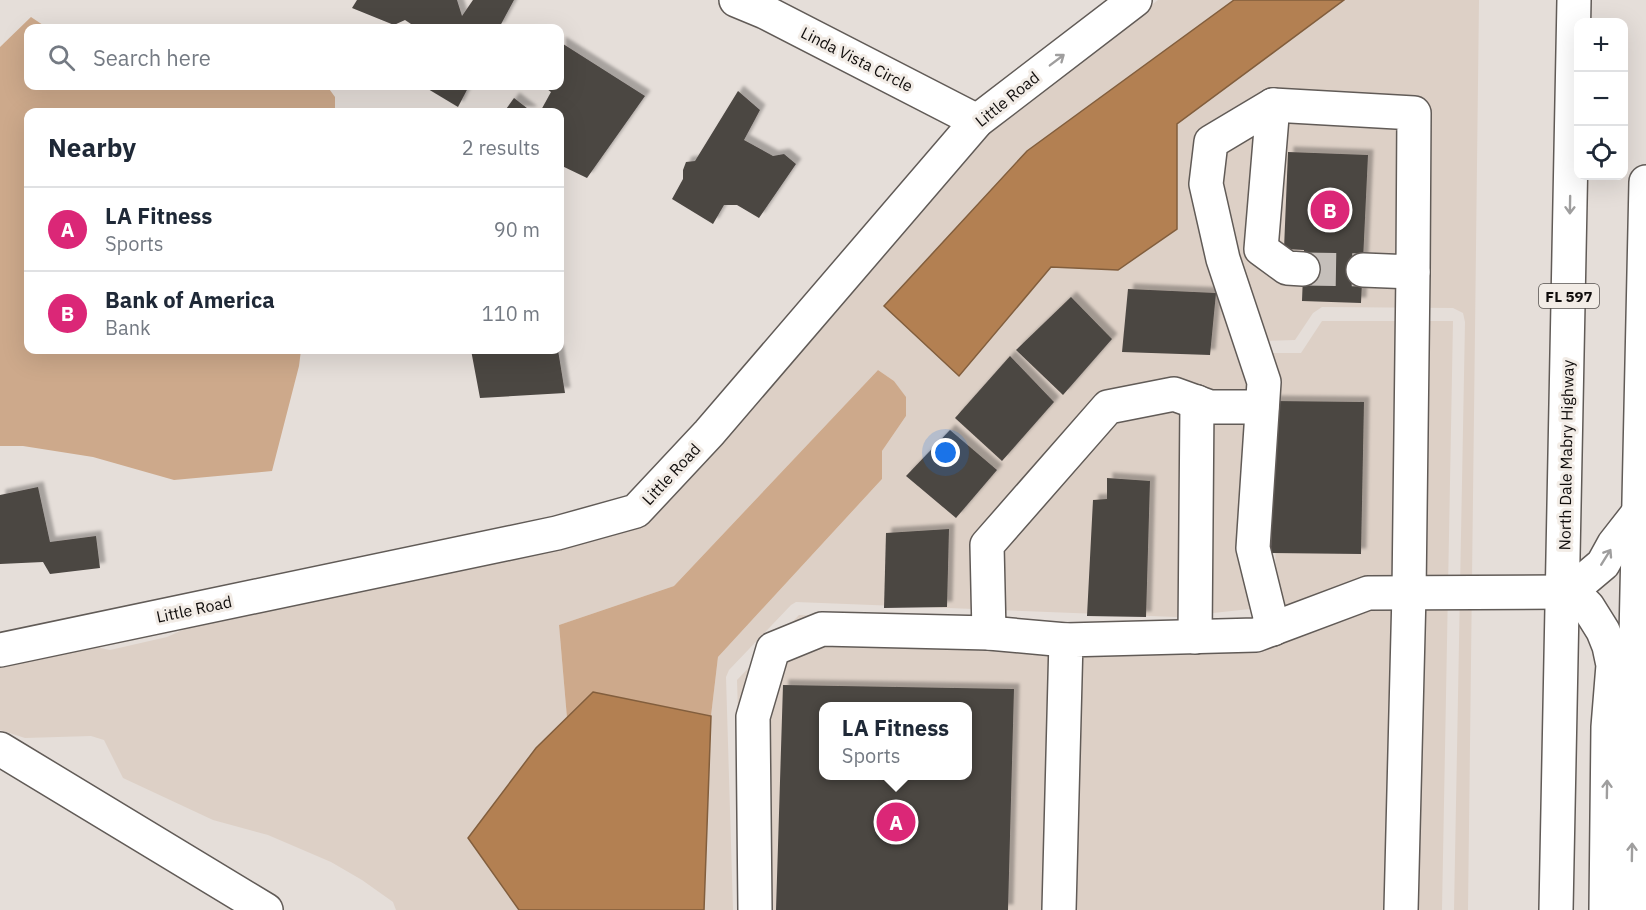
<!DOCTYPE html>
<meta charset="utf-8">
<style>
:root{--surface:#fff;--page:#f2f2f3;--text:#1f2937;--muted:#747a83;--line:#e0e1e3;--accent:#db2777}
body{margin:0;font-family:"IBM Plex Sans",sans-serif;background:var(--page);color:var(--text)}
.controls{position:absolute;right:18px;top:18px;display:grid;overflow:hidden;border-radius:12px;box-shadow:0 6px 24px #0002}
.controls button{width:54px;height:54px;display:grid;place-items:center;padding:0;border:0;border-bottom:2px solid var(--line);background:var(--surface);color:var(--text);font:30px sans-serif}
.you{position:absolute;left:946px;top:453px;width:21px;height:21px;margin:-15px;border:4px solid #fff;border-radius:50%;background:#1a73e8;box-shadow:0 0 0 9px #1a73e833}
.badge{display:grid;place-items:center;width:39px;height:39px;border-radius:50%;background:var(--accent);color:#fff;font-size:20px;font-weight:700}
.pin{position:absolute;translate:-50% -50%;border:3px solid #fff;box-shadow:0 2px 6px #0006}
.popup{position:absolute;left:819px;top:702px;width:153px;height:78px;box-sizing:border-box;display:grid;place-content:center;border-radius:12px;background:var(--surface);filter:drop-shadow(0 2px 4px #0005);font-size:20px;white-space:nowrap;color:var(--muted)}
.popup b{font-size:22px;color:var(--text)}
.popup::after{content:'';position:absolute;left:50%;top:100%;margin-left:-12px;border:12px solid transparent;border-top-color:var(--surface)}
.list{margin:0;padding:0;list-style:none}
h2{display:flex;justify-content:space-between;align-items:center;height:78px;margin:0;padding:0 24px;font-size:26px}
h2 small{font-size:20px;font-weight:400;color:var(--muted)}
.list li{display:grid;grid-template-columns:39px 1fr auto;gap:18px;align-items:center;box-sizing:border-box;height:84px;padding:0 24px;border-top:2px solid var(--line)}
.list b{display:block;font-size:22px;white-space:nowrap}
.list p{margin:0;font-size:20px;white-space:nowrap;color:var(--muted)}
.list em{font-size:20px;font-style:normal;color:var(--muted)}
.icon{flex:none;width:33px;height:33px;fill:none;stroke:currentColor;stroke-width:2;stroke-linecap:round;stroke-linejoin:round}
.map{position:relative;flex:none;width:1646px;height:910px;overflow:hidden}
.search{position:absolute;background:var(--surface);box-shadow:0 6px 24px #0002;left:24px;top:24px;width:540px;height:66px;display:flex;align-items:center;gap:15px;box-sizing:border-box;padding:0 21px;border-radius:12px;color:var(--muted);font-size:22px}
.panel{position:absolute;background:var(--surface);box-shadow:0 6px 24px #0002;left:24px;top:108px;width:540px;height:246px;border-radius:12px}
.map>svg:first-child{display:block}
.built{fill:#ddd0c6;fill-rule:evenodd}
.green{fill:#cda98b}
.water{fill:#b38052;stroke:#825e3d;stroke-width:1.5}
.building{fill:#4b4642;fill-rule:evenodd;filter:url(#shadow)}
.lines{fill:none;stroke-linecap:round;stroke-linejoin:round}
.minor-tunnel{stroke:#c5bfba;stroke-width:33;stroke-dasharray:33 16;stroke-linecap:butt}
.minor-casing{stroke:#615b57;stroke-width:36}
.major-casing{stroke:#615b57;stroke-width:36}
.minor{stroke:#fff;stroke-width:33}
.major{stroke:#fff;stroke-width:33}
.oneway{stroke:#9f9e9e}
.labels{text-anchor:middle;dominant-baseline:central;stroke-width:6;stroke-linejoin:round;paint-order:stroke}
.shield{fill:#f2ece6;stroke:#54504d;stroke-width:1.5}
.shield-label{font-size:15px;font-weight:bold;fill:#100d0c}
.street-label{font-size:16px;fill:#100d0c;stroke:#f2ece6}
</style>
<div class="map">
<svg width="1646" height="910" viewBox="0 0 1646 910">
<defs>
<filter id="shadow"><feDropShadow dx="5.5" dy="-5.5" stdDeviation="1.5" flood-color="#0004"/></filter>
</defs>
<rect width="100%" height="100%" fill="#e5ded9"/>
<!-- built -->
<g class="built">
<polygon points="1158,0 1234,0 1027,151 959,376 1051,267 1118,270 1176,229 1176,124 1344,0 1479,0 1468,910 1454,910 1465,322 1463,313 1453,308 1322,307 1313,313 1295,340 1266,341 1264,594 1250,609 1176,617 796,602 791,605 729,670 726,677 733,910 704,910 711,716 718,657 882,479 882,451 906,416 906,398 894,381 878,370 674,586 559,625 567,718 536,748 468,838 519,910 396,910 393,902 362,880 331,862 268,835 213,820 123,778 104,740 91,736 25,738 0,730 0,666 91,646 110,650 167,637 196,624 639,526 980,139 984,141 988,131"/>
<path d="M1322,321H1453L1442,910H744L737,680L799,615L1177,630L1255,622L1276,599L1273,374L1270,353H1301ZM824,706H968V776H824Z"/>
</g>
<!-- green -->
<g class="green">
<polygon points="31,17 46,27 113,28 28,28 28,86 327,86 335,97 335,112 28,112 28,350 301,350 299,366 272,471 174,480 93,457 23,446 0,446 0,47"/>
<polygon points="878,370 894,381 906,397 906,416 882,451 882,479 718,657 711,716 593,692 567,718 559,625 674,586"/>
</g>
<!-- water -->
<g class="water">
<polygon points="1234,0 1344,0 1177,124 1177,229 1118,270 1051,267 959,376 884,306 1027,151"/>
<polygon points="593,692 711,716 704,910 519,910 468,838 536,748"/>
</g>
<!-- building -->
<g class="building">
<polygon points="357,0 457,0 462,16 473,0 514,0 499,28 417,28 405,20 394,25 352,8"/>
<polygon points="560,42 645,96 587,178 560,165 560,112 540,112 551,92 543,86 560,86"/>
<polygon points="423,86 469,86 458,107"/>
<polygon points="738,91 760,110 744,140 773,156 784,154 796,164 759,218 737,205 724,205 713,224 672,199 683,179 683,170 686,162 695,161"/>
<polygon points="514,98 532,112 504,112"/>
<polygon points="1288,152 1368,155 1361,303 1302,301 1304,250 1284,249"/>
<polygon points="1128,289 1216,293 1210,355 1122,352"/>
<polygon points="1071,297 1112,339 1063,395 1016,350"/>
<polygon points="471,350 558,350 565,393 480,398"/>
<polygon points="1010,356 1054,402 1002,461 955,418"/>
<polygon points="1273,401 1364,402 1361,554 1271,553"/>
<polygon points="950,430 997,470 956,518 906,476"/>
<polygon points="1107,478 1150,481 1146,617 1087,616 1093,500 1107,499"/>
<polygon points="38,487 50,542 96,536 100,568 50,574 43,562 0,564 0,495"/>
<polygon points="949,529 947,607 884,608 886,533"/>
<path d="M783,685L1014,689L1008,910H776ZM824,706H968V776H824Z"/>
</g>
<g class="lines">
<!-- minor-tunnel -->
<polyline class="minor-tunnel" points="1303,269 1363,270"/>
<!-- minor casing -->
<g class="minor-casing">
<g id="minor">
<polyline points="736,0 765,12 977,121"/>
<polyline points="1273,105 1261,249 1287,268 1303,269"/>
<polyline points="1273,629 1253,548 1264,382 1223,259 1206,184 1211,142 1273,105 1414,113 1413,272 1363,270"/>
<polyline points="989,633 1066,640"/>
<polyline points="1195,637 1197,402"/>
<polyline points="0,650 557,533 636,511 709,433 977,121 1135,0"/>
<polyline points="0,749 266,910"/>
<polyline points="755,910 753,717 773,649 822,629 989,633 987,545 1108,407 1174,394 1210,407 1262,407"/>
<polyline points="1059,910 1066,640 1256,635 1368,593 1564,592"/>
<polyline points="1401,910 1409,593 1413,272"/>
</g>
</g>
<!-- major casing -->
<g class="major-casing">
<g id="major">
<polyline points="1564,592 1581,600 1588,607 1603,631 1609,646 1613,665 1608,727 1606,910"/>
<polyline points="1564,592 1584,580 1603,564 1614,544 1639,512"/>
<polyline points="1556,910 1574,0"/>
<polyline points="1630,910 1646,182"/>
</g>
</g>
<!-- minor -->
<use href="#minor" class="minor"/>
<!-- major -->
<use href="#major" class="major"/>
</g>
<!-- one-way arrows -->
<defs><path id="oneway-shaft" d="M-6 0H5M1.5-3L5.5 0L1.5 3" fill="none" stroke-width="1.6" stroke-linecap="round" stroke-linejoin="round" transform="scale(1.5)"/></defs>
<g class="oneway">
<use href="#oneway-shaft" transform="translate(1057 60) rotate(-37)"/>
<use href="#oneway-shaft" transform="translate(1570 205) rotate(91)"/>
<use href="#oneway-shaft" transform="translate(1606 557) rotate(-58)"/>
<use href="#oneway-shaft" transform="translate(1607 789) rotate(-89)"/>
<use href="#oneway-shaft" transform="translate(1632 852) rotate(-89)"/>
</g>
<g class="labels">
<!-- shield labels -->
<rect class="shield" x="1539" y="284" width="60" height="24" rx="4.5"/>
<g class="shield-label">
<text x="1569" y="296">FL 597</text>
</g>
<!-- street labels -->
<g class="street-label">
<text transform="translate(857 59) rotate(27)">Linda Vista Circle</text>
<text transform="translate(1007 99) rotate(-39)">Little Road</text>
<text transform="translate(1566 455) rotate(-89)">North Dale Mabry Highway</text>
<text transform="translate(671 474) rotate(-47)">Little Road</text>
<text transform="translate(194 609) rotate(-12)">Little Road</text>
</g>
</g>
</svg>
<div class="controls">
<button>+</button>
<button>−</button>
<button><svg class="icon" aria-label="locate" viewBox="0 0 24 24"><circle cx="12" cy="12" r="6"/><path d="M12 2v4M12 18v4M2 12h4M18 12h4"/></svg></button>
</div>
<div class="you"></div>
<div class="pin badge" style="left:896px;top:822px">A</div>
<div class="popup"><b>LA Fitness</b>Sports</div>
<div class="pin badge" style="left:1330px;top:210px">B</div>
<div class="search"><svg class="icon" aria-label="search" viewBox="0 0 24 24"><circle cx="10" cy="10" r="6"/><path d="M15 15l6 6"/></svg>Search here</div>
<section class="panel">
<h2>Nearby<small>2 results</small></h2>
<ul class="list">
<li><span class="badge">A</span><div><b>LA Fitness</b><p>Sports</p></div><em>90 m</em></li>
<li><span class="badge">B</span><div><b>Bank of America</b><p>Bank</p></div><em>110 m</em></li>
</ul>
</section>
</div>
